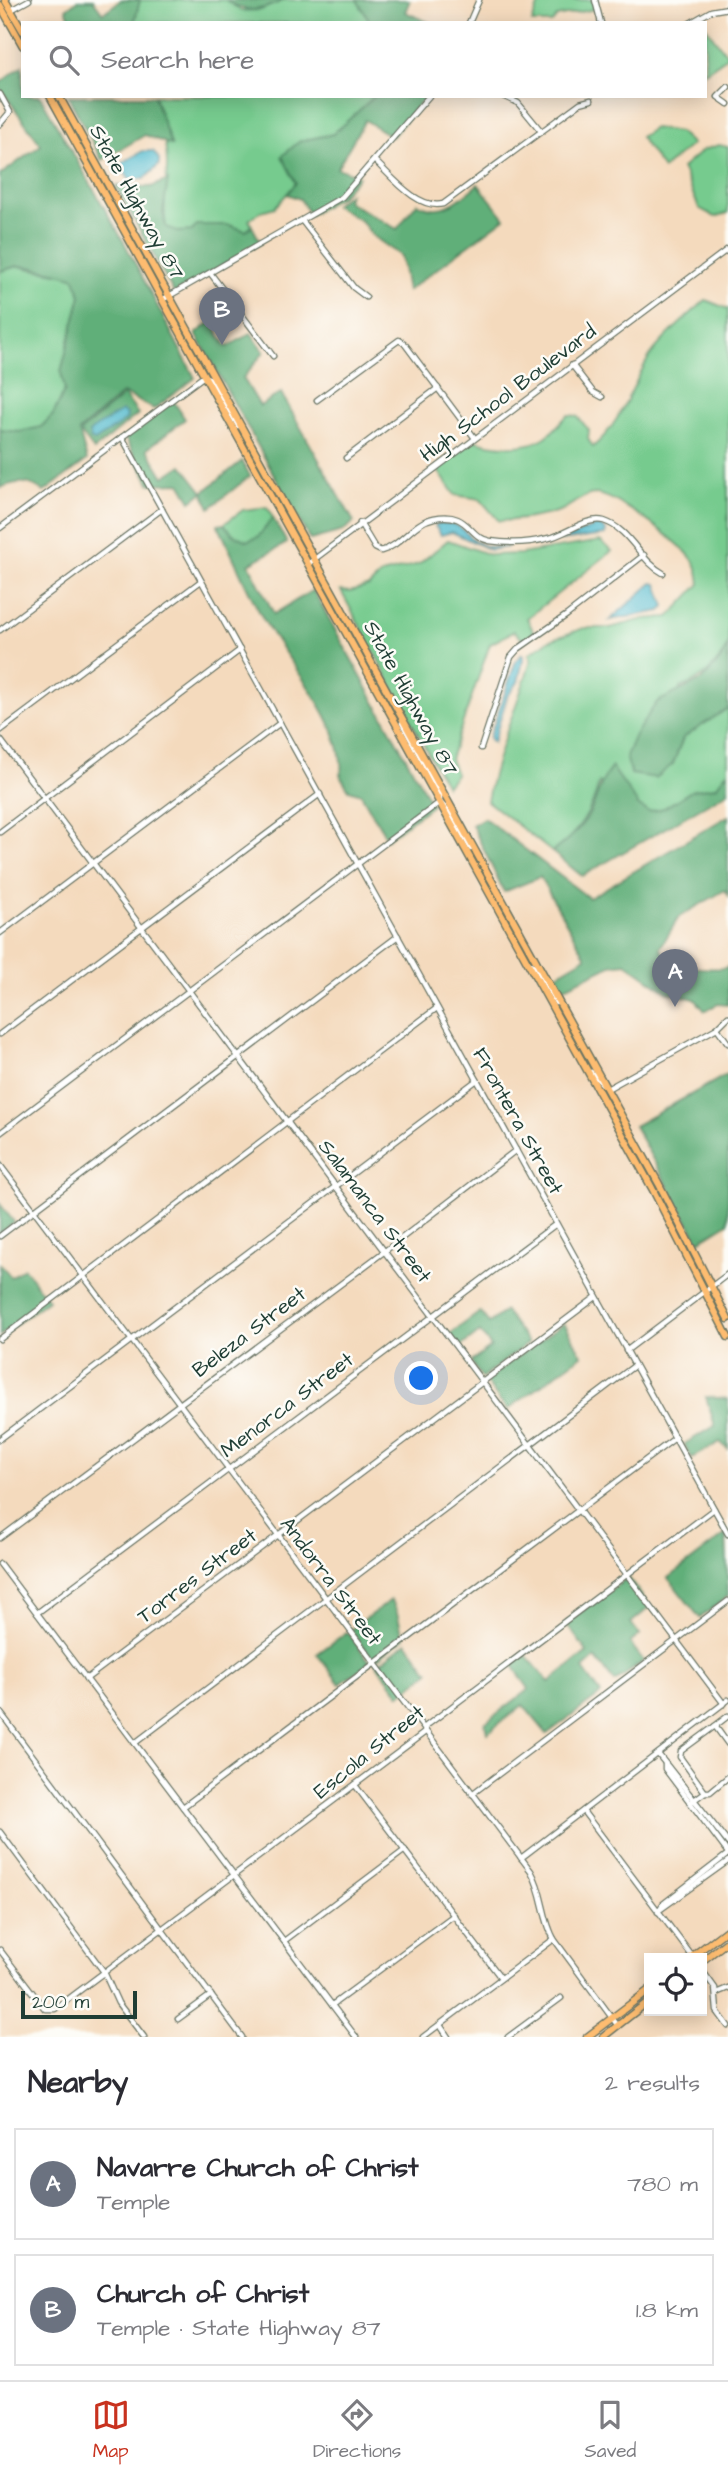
<!DOCTYPE html>
<meta charset="utf-8">
<style>
:root{--surface:#fff;--page:#f7f7f7;--text:#2b2b33;--muted:#7c7c81;--line:#e1e1e2;--accent:#c8321e}
body{margin:0;font-family:"Architects Daughter",sans-serif;background:var(--page);color:var(--text)}
.controls{position:absolute;right:21px;bottom:21px;display:grid;overflow:hidden;border-radius:0px;box-shadow:0 4px 18px #0003}
.controls button{width:63px;height:63px;display:grid;place-items:center;padding:0;border:0;border-bottom:2px solid var(--line);background:var(--surface);color:var(--text);font:35px sans-serif}
.scale{position:absolute;left:21px;bottom:18px;width:116px;box-sizing:border-box;padding-left:7px;border:4px solid #1f3d34;border-top:0;font-size:19px;line-height:24px;white-space:nowrap;color:#1f3d34;-webkit-text-stroke:5px #fdfcf7;paint-order:stroke}
.you{position:absolute;left:422px;top:1379px;width:24px;height:24px;margin:-18px;border:5px solid #fff;border-radius:50%;background:#1a73e8;box-shadow:0 0 0 10px #1a73e833}
.badge{display:grid;place-items:center;width:46px;height:46px;border-radius:50%;background:var(--accent);color:#fff;font-size:23px;font-weight:700}
.pin{position:absolute;translate:-50% -58px;filter:drop-shadow(0 2px 4px #0008)}
.pin::after{content:'';position:absolute;top:37px;width:24px;height:21px;background:inherit;clip-path:polygon(0 0,100% 0,50% 100%)}
.list{margin:0;padding:0;list-style:none}
h2{display:flex;justify-content:space-between;align-items:center;height:91px;margin:0;padding:0 28px;font-size:30px}
h2 small{font-size:23px;font-weight:400;color:var(--muted)}
.list li{display:grid;grid-template-columns:46px 1fr auto;gap:21px;align-items:center;box-sizing:border-box;height:112px;margin:0 14px 14px;padding:0 14px;border:2px solid var(--line);border-radius:0px}
.list b{display:block;font-size:26px;white-space:nowrap}
.list p{margin:0;font-size:23px;white-space:nowrap;color:var(--muted)}
.list em{font-size:23px;font-style:normal;color:var(--muted)}
.icon{flex:none;width:38px;height:38px;fill:none;stroke:currentColor;stroke-width:2;stroke-linecap:round;stroke-linejoin:round}
.map{position:relative;flex:none;width:728px;height:2037px;overflow:hidden}
.search{position:absolute;background:var(--surface);box-shadow:0 4px 18px #0003;left:21px;right:21px;top:21px;height:77px;display:flex;align-items:center;gap:18px;box-sizing:border-box;padding:0 24px;border-radius:0px;color:var(--muted);font-size:26px}
.sheet{height:343px;background:var(--surface)}
nav{display:flex;justify-content:space-around;align-items:center;box-sizing:border-box;height:98px;border-top:2px solid var(--line);background:var(--surface);font-size:19px;color:var(--muted)}
nav a{display:grid;justify-items:center;gap:4px}
nav .on{color:var(--accent)}
.map>svg:first-child{display:block}
.green{fill:#76cb8e;stroke:#4a8461;stroke-width:2}
.forest{fill:#60af79;stroke:#407656;stroke-width:2}
.water{fill:#51bace;stroke:#387c81;stroke-width:2}
.lines{fill:none;stroke-linecap:round;stroke-linejoin:round}
.minor-casing{stroke:#6a7464;stroke-width:7}
.highway-casing{stroke:#6a7464;stroke-width:9}
.minor{stroke:#fff;stroke-width:4.5}
.highway{stroke:#fdbc70;stroke-width:6}
.labels{text-anchor:middle;dominant-baseline:central;stroke-width:5;stroke-linejoin:round;paint-order:stroke}
.street-label{font-size:21px;fill:#1f3d34;stroke:#fdfcf7}
</style>
<div class="map">
<svg width="728" height="2037" viewBox="0 0 728 2037">
<rect width="100%" height="100%" fill="#fdfcf7"/>
<filter id="ink" filterUnits="userSpaceOnUse"><feTurbulence type="fractalNoise" baseFrequency=".0143" numOctaves="2"/><feDisplacementMap in="SourceGraphic" scale="14" xChannelSelector="R" yChannelSelector="G"/><feConvolveMatrix kernelMatrix="1 2 1 2 8 2 1 2 1" color-interpolation-filters="sRGB"/></filter>
<filter id="wash" filterUnits="userSpaceOnUse"><feTurbulence type="fractalNoise" baseFrequency=".00686" numOctaves="4" result="noise"/><feDisplacementMap in="SourceGraphic" scale="28" xChannelSelector="R" yChannelSelector="G"/><feGaussianBlur stdDeviation="1.57" result="paint"/><feColorMatrix in="noise" values="0 0 0 0 0 0 0 0 0 0 0 0 0 0 0 0 0 1.4 0 .05"/><feComposite in="paint" operator="in"/></filter>
<g filter="url(#wash)">
<rect width="100%" height="100%" fill="#f4dabd"/>
<!-- green -->
<g class="green">
<polygon points="140,0 226,0 241,11 261,10 284,0 357,0 371,23 134,23"/>
<polygon points="556,0 593,0 595,9 557,17 552,23 532,23 539,3"/>
<polygon points="705,26 728,56 705,72"/>
<path d="M154,96H375L333,134L300,141L288,167L296,184L275,207L261,211L249,220L252,226L246,231L229,225H197L192,232H177L166,227C161,199 171,173 165,144H171Z"/>
<polygon points="654,128 679,132 692,144 663,169 640,137"/>
<polygon points="719,145 728,147 728,213 715,217 699,208 682,168 703,150"/>
<path d="M19,266C38,272 57,271 75,278L81,295L61,372L65,390L53,415L41,427L20,432L0,430V271Z"/>
<path d="M706,300L728,309V645C716,667 703,679 680,688L673,763L683,738L728,708V771L716,787L693,790L664,808L649,812L599,783C591,814 578,833 552,852L487,801C496,753 517,707 531,660L529,654L548,641L584,628H610L644,619L669,617L700,584C699,575 698,566 692,559C679,541 615,495 596,494C584,494 572,505 562,510C541,518 520,520 499,521L480,499L455,495L436,468L474,440C494,447 524,450 544,438C553,433 560,422 568,415L577,416L589,430L588,439L593,447C621,423 630,390 648,359C659,341 690,314 706,300Z"/>
<polygon points="267,507 273,518 258,537 247,541 234,535 224,524 243,510"/>
<polygon points="448,540 490,555 521,554 600,541 612,551 527,618 534,633 523,640 514,631 490,644 450,759 456,774 446,786 341,591 350,592 369,586 382,574 419,564"/>
</g>
<!-- forest -->
<g class="forest">
<polygon points="78,0 93,0 103,13 121,0 140,0 134,23 72,23 66,9"/>
<path d="M226,0H284C262,11 246,15 226,0Z"/>
<polygon points="357,0 410,0 405,12 430,23 371,23"/>
<path d="M22,66L23,96H40L125,244L195,378L154,409L123,393L79,431L87,460L44,492C30,480 17,481 0,488V430L20,432L41,427L53,415L65,390L61,372L81,296L75,278C66,274 26,265 17,266C12,267 6,270 0,271V175L41,145L0,88V83Z"/>
<polygon points="68,96 154,96 171,145 145,135 102,160"/>
<polygon points="375,96 426,96 392,137 365,120 337,168 359,176 341,196 310,215 300,199 287,194 296,183 282,156 300,141 333,134"/>
<polygon points="168,180 163,212 166,227 177,232 192,231 197,225 229,225 246,231 252,226 261,243 174,293 116,186 151,187"/>
<path d="M478,184L505,218L407,291L401,256L373,236L361,221L334,205L349,194L347,201L397,229L417,203C443,217 459,200 478,184Z"/>
<polygon points="211,322 227,347 251,333 264,352 243,378 260,406 281,393 354,522 343,531 310,540 196,334"/>
<polygon points="124,395 138,414 94,450 80,432"/>
<polygon points="173,400 185,419 147,449 164,477 182,465 203,492 242,461 250,476 210,508 203,492 191,501 180,483 150,484 125,438"/>
<path d="M273,518L287,543L249,564L274,614L313,590L432,805L387,839L361,794L349,790L341,777C347,725 290,666 265,622C247,591 234,557 218,525L224,524L234,535L247,541L258,537Z"/>
<polygon points="728,645 728,708 683,738 673,764 656,778 631,774 626,756 635,735 657,702 702,680 721,659"/>
<path d="M612,767L639,806L649,812L664,808L693,790L716,787L728,771V792L582,876L552,852C568,840 585,826 593,806C599,791 601,780 612,767Z"/>
<path d="M728,816V895L725,890L679,917L660,948L674,969C693,964 710,972 728,967V1005L718,1004L705,1011L695,999L667,992L626,963L611,965L559,990L552,977L586,957L540,877L504,892L472,825L484,818L589,898Z"/>
<polygon points="728,1074 728,1223 699,1241 634,1126"/>
<polygon points="0,1204 14,1222 0,1233"/>
<polygon points="0,1264 11,1277 24,1268 48,1300 0,1336"/>
<polygon points="505,1311 528,1343 482,1378 471,1362 491,1347 480,1332 460,1347 450,1334 480,1312 489,1323"/>
<polygon points="564,1323 582,1355 507,1410 485,1381"/>
<polygon points="706,1397 728,1399 728,1449 720,1442 692,1458 684,1444 715,1426"/>
<polygon points="726,1534 728,1596 700,1618 668,1578"/>
<polygon points="628,1577 650,1607 631,1623 640,1635 630,1643 644,1661 615,1682 595,1658 583,1669 601,1694 547,1734 523,1705 487,1733 485,1723 529,1689 512,1664 525,1654 549,1682 587,1652 566,1623"/>
<path d="M391,1600C400,1612 398,1624 404,1638L374,1661L350,1630Z"/>
<polygon points="347,1632 370,1662 340,1684 317,1654"/>
<polygon points="407,1642 429,1672 400,1695 377,1665"/>
</g>
<!-- water -->
<g class="water">
<polygon points="143,151 153,151 159,159 159,165 144,179 129,179 120,164"/>
<polygon points="122,411 127,415 126,420 95,441 91,440 89,433 92,430"/>
<path d="M438,523C468,523 460,533 480,544C489,549 499,547 508,547L490,550L452,532L441,535L435,526Z"/>
<polygon points="597,525 606,530 605,535 560,541"/>
<polygon points="652,583 657,584 665,606 661,611 610,620"/>
<polygon points="522,654 524,656 518,682 507,697 493,743 489,738 516,661"/>
</g>
</g>
<g filter="url(#ink)">
<g class="lines">
<!-- minor casing -->
<g class="minor-casing">
<g id="minor">
<polyline points="595,0 601,23"/>
<polyline points="11,10 29,0"/>
<polyline points="469,23 479,0"/>
<polyline points="690,23 711,11 728,8"/>
<polyline points="728,87 718,97 728,104"/>
<polyline points="0,94 10,112 0,124"/>
<polyline points="503,96 518,103 541,131"/>
<path d="M375,161C392,177 418,210 443,204L580,103L591,100"/>
<polyline points="303,222 354,288 366,297"/>
<polyline points="211,274 273,356"/>
<polyline points="162,300 342,197 429,96"/>
<polyline points="572,365 593,392 602,397"/>
<polyline points="317,400 399,340 404,343 474,437"/>
<polyline points="122,437 728,1534"/>
<polyline points="346,458 438,388"/>
<path d="M360,523L375,548L381,551C401,546 413,522 434,518C470,511 467,537 490,541C509,544 530,543 549,538C565,535 587,516 604,521C630,529 640,561 663,573"/>
<polyline points="0,528 204,376 211,379 238,426"/>
<polyline points="308,564 728,249"/>
<polyline points="0,630 162,509"/>
<polyline points="402,723 440,794 440,802 452,816 471,849"/>
<polyline points="0,731 201,581"/>
<polyline points="0,739 724,1704"/>
<polyline points="481,748 511,657 518,649 567,615 644,555"/>
<polyline points="0,832 240,650"/>
<polyline points="0,933 280,723"/>
<polyline points="528,963 535,966 556,1003"/>
<polyline points="717,1028 728,1043"/>
<polyline points="0,1034 320,794"/>
<polyline points="591,1072 606,1088"/>
<polyline points="607,1089 717,1028 728,1017"/>
<polyline points="0,1133 440,802"/>
<path d="M0,1165L531,1871C544,1893 542,1918 554,1939L618,2026"/>
<polyline points="0,1236 398,936"/>
<polyline points="0,1339 437,1008"/>
<polyline points="626,1351 728,1274"/>
<polyline points="0,1439 477,1080"/>
<polyline points="0,1538 385,1251 516,1150"/>
<polyline points="0,1564 356,2037"/>
<polyline points="37,1613 556,1224"/>
<polyline points="86,1679 596,1297"/>
<polyline points="0,1712 242,2037"/>
<polyline points="715,1726 728,1716"/>
<polyline points="135,1743 634,1366"/>
<polyline points="658,1754 728,1843"/>
<polyline points="665,1764 665,1769 728,1853"/>
<polyline points="355,1785 501,1978"/>
<polyline points="705,1792 710,1792 728,1777"/>
<polyline points="472,1794 728,1601"/>
<polyline points="690,1803 705,1792 680,1757 681,1751 715,1726 728,1744"/>
<polyline points="183,1807 675,1438"/>
<polyline points="583,1811 692,1956"/>
<polyline points="0,1832 104,1972 118,2003 144,2037"/>
<polyline points="521,1858 728,1700"/>
<polyline points="661,1909 728,1861"/>
<polyline points="658,1912 663,1904 728,1854"/>
<polyline points="284,1941 405,1850"/>
<polyline points="0,1950 45,2009 55,2009 424,1733 426,1726 714,1509"/>
<polyline points="702,1970 715,1988 717,2011 728,2026"/>
<polyline points="716,1993 728,1988"/>
<polyline points="332,2005 454,1915"/>
<polyline points="178,2019 211,1995"/>
<polyline points="440,2025 448,2037"/>
<polyline points="423,2037 554,1939"/>
<polyline points="508,2037 561,1998"/>
</g>
</g>
<!-- highway casing -->
<g class="highway-casing">
<g id="highway">
<polyline points="5,0 23,31"/>
<polyline points="0,5 23,46"/>
<polyline points="50,96 652,1188 728,1337"/>
<polyline points="59,96 659,1184 728,1319"/>
<polyline points="690,1958 728,1929"/>
<polyline points="702,1961 728,1941"/>
<polyline points="587,2037 649,1990"/>
<polyline points="603,2037 649,2001"/>
</g>
</g>
<!-- minor -->
<use href="#minor" class="minor"/>
<!-- highway -->
<use href="#highway" class="highway"/>
</g>
</g>
<g class="labels">
<!-- street labels -->
<g class="street-label">
<text transform="translate(137 202) rotate(61)">State Highway 87</text>
<text transform="translate(508 393) rotate(-37)">High School Boulevard</text>
<text transform="translate(411 698) rotate(61)">State Highway 87</text>
<text transform="translate(518 1121) rotate(61)">Frontera Street</text>
<text transform="translate(375 1211) rotate(53)">Salamanca Street</text>
<text transform="translate(249 1332) rotate(-37)">Beleza Street</text>
<text transform="translate(287 1405) rotate(-37)">Menorca Street</text>
<text transform="translate(197 1576) rotate(-37)">Torres Street</text>
<text transform="translate(331 1581) rotate(53)">Andorra Street</text>
<text transform="translate(369 1752) rotate(-39)">Escola Street</text>
</g>
</g>
</svg>
<div class="controls">
<button><svg class="icon" aria-label="locate" viewBox="0 0 24 24"><circle cx="12" cy="12" r="6"/><path d="M12 2v4M12 18v4M2 12h4M18 12h4"/></svg></button>
</div>
<div class="scale">200 m</div>
<div class="you"></div>
<div class="pin badge" style="left:675px;top:1007px;background:#6b7280">A</div>
<div class="pin badge" style="left:222px;top:345px;background:#6b7280">B</div>
<div class="search"><svg class="icon" aria-label="search" viewBox="0 0 24 24"><circle cx="10" cy="10" r="6"/><path d="M15 15l6 6"/></svg>Search here</div>
</div>
<section class="sheet">
<h2>Nearby<small>2 results</small></h2>
<ul class="list">
<li><span class="badge" style="background:#6b7280">A</span><div><b>Navarre Church of Christ</b><p>Temple</p></div><em>780 m</em></li>
<li><span class="badge" style="background:#6b7280">B</span><div><b>Church of Christ</b><p>Temple · State Highway 87</p></div><em>1.8 km</em></li>
</ul>
</section>
<nav>
<a class="on"><svg class="icon" aria-label="map" viewBox="0 0 24 24"><path d="M3 6l6-2 6 2 6-2v14l-6 2-6-2-6 2zM9 4v14M15 6v14"/></svg>Map</a>
<a><svg class="icon" aria-label="directions" viewBox="0 0 24 24"><path d="M12 3l9 9-9 9-9-9zM9 14v-3h6M13 9l2 2-2 2"/></svg>Directions</a>
<a><svg class="icon" aria-label="saved" viewBox="0 0 24 24"><path d="M7 4h10v16l-5-4-5 4z"/></svg>Saved</a>
</nav>
